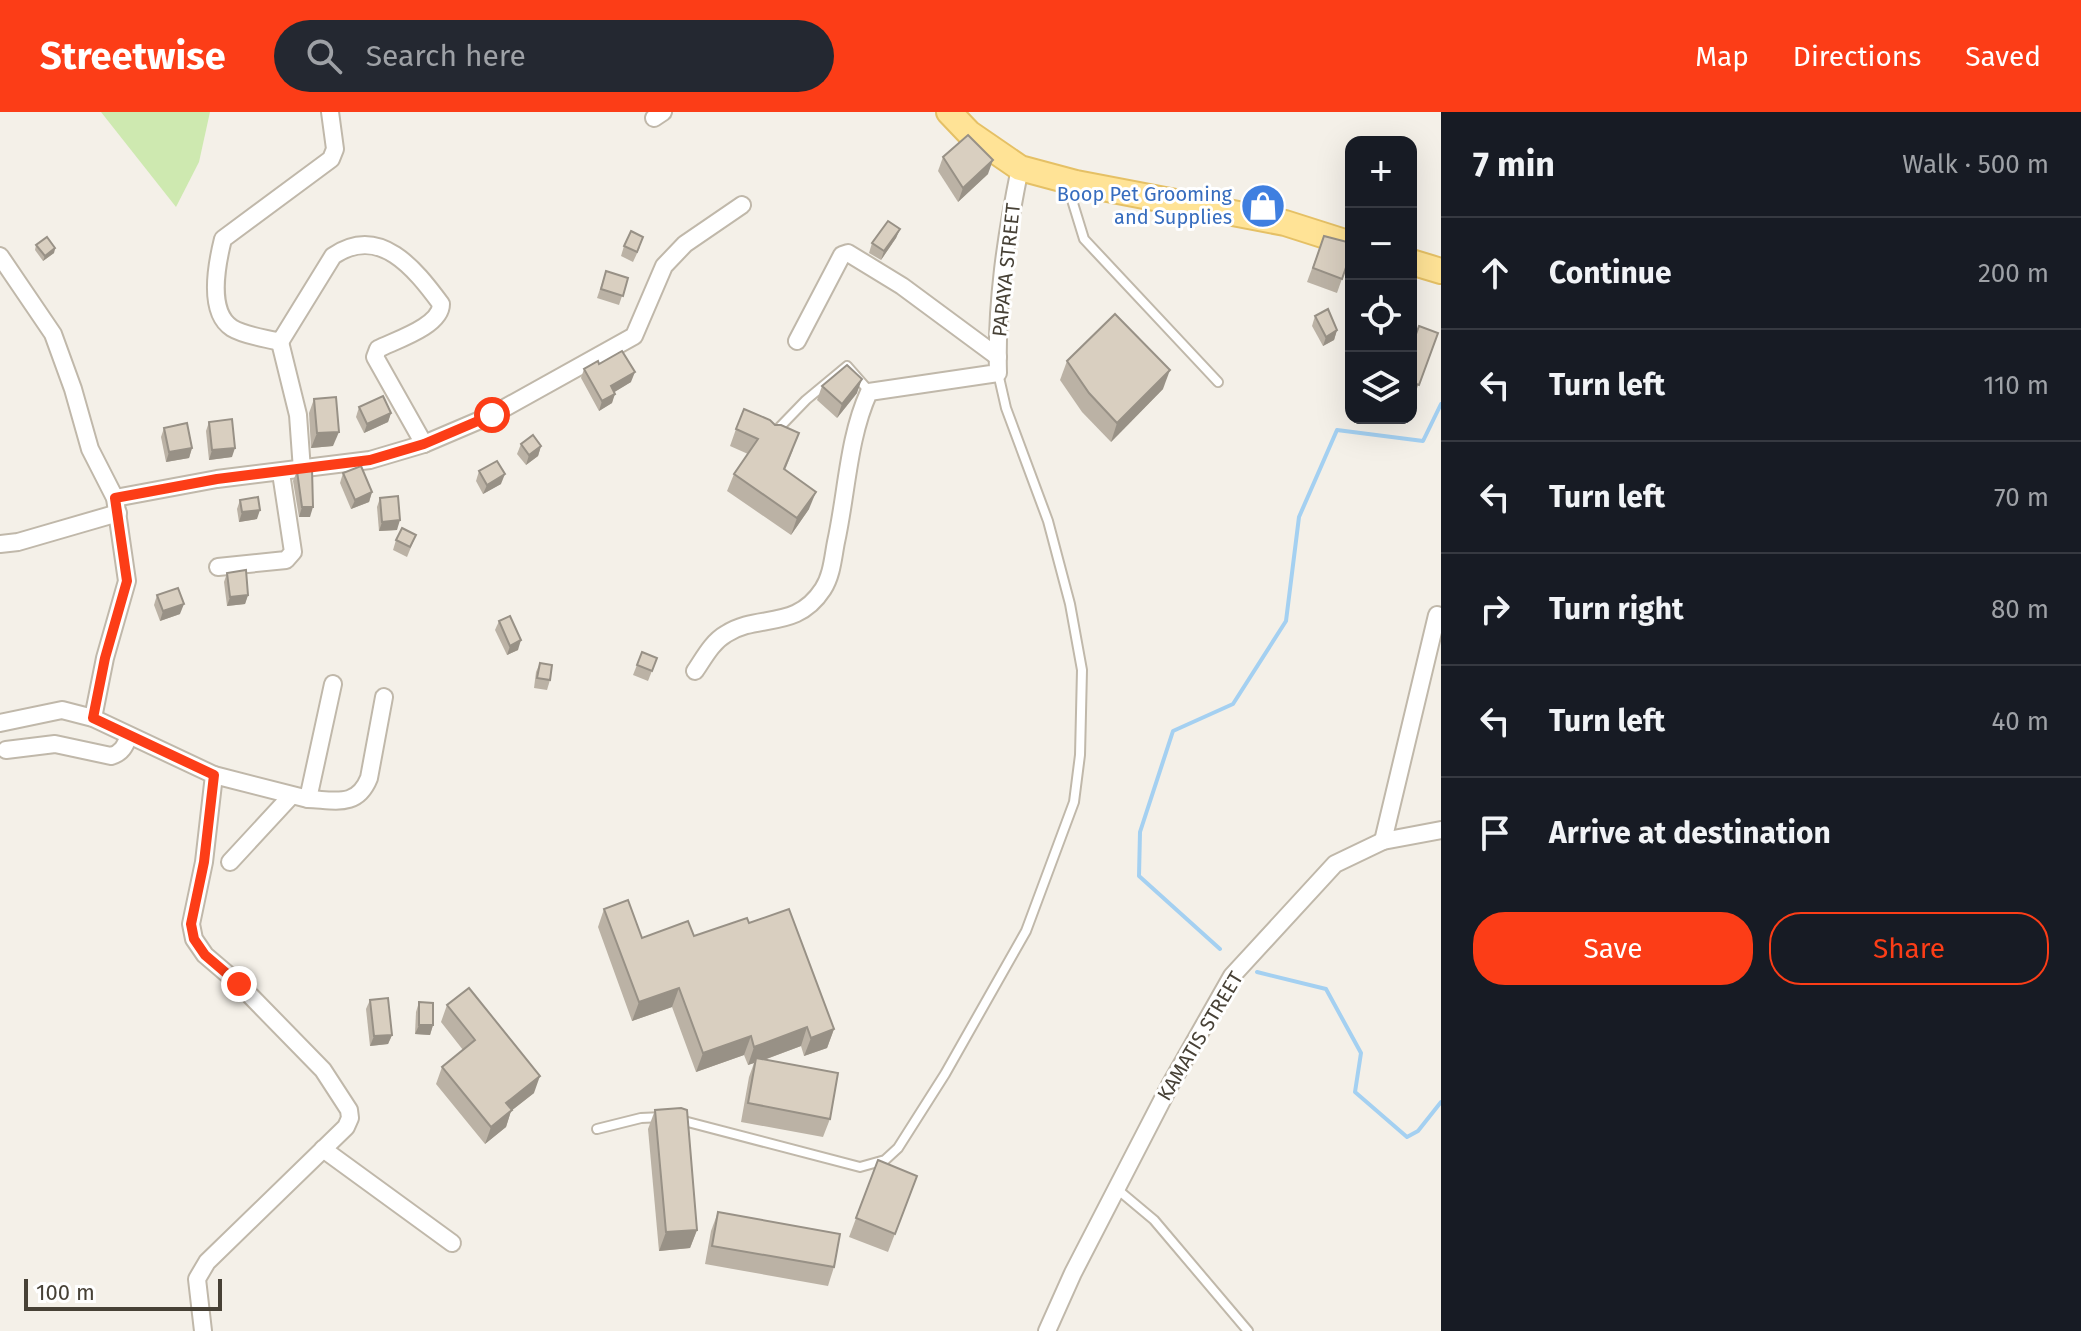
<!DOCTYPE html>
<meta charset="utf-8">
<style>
:root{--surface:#171b24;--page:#242831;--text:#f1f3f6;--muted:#9ea1a6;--line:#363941;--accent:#fc3d17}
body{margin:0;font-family:"Fira Sans",sans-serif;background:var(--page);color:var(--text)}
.controls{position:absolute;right:24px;top:24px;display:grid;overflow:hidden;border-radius:16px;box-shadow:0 8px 32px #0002}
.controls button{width:72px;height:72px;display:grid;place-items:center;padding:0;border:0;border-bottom:2px solid var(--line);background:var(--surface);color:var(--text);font:40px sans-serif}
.scale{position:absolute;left:24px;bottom:20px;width:198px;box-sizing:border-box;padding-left:8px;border:4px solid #474136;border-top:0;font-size:22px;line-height:28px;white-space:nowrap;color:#474136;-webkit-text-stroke:6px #fff;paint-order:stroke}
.stop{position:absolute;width:24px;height:24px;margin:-18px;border:6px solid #fc3d17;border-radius:50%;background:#fff}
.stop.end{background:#fc3d17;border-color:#fff;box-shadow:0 2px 8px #0008}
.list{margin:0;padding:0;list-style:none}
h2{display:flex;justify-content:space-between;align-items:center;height:104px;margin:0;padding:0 32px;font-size:34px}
h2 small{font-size:26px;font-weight:400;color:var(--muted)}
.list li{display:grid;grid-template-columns:52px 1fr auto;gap:24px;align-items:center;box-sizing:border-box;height:112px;padding:0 32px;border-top:2px solid var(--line)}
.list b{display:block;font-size:30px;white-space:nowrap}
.list em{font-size:26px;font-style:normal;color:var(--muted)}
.actions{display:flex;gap:16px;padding:24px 32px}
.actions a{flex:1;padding:18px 0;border:2px solid var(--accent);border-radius:32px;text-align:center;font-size:28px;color:var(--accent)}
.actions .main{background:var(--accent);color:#fff}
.icon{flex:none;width:44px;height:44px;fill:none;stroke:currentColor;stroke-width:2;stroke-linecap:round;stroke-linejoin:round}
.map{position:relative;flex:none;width:1441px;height:1219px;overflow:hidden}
header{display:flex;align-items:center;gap:48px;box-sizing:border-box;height:112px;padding:0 40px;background:var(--accent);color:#fff}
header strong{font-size:38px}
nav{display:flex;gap:44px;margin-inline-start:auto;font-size:28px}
.search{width:560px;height:72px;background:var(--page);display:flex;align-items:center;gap:20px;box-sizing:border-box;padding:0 28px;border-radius:44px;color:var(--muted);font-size:30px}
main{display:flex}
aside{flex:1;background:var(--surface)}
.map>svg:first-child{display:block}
.green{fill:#cee9b0}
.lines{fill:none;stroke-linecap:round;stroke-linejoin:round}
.stream{stroke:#a4d0f1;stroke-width:4}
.lane-casing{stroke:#c0b8aa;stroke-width:12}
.street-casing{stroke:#c0b8aa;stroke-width:20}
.primary-casing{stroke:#e5c065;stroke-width:28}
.lane{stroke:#fff;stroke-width:8}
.street{stroke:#fff;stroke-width:16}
.primary{stroke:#ffe396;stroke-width:24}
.wall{fill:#bbb2a5}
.shaded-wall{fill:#989186}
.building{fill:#d9cfc0;stroke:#989186;stroke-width:2}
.route{stroke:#fc3d17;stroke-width:10}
.labels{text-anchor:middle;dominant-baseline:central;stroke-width:6;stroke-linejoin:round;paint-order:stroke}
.shop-label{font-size:20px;fill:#366cbe;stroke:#fff;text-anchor:end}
.street-label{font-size:20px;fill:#474136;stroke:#fff}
</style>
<header>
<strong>Streetwise</strong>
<div class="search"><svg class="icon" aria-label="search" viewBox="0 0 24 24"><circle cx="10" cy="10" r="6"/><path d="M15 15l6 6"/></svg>Search here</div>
<nav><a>Map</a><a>Directions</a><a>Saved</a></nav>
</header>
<main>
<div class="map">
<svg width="1441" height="1219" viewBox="0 0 1441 1219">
<rect width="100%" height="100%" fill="#f4f0e8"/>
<!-- green -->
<polygon class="green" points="101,0 210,0 199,50 176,95"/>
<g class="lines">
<!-- stream -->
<g class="stream">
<polyline points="1220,837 1139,764 1140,720 1173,619 1233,592 1286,509 1299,405 1337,318 1423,329 1441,292"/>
<polyline points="1257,860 1326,877 1361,941 1355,980 1407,1025 1418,1019 1441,990"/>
</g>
<!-- lane casing -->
<g class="lane-casing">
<g id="lane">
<polyline points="1076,74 1072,88 1084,127 1218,270"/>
<polyline points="776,319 806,288 847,254 869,279"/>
<polyline points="680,1008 860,1055 885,1048 898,1036 945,962 1026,819 1074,690 1080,643 1082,558 1070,492 1048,409 1006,296 998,261"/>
<polyline points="597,1017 641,1006 663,1005"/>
<polyline points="1117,1077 1154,1108 1248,1219"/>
</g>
</g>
<!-- street casing -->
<g class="street-casing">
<g id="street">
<path d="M330,0L335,37L331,47L223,127C217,151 207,200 232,216C245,224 265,226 280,230L333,144C380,112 415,157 441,192C441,214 396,228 378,237L375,245L424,332"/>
<polyline points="654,6 663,0"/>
<polyline points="0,144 53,222 73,277 90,337 115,386 127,469 105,546 93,606"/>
<polyline points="797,229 842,143 848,141 902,174 998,245"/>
<polyline points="280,230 298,303 302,358"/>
<polyline points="115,386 217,367 370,348 424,332 492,303 634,224 664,154 685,132 742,93"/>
<polyline points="0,432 18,430 118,401"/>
<polyline points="218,455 286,448 293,440 281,361"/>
<path d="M695,559C704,546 712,530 726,522C758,501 796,519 823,477C832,463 833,445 836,430C847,380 848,326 869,280L998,261C996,191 1006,124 1020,56"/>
<polyline points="0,611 62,598 93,606 214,663 204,750 191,812 194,827 205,843 239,872 323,958 349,998 350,1006 346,1015 207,1150 197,1167 203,1219"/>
<path d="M6,638L55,632L111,644C122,641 125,634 129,624"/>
<polyline points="214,663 308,687 333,572"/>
<path d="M308,687C335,688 357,696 369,666L384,585"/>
<polyline points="1383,729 1437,503"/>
<polyline points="230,750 291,684"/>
<polyline points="323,1037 452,1131"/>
<polyline points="1047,1219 1073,1161 1169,975 1232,864 1335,752 1383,729 1441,718"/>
</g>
</g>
<!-- primary casing -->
<g class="primary-casing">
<g id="primary">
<polyline points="949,0 969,21 1020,56 1076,71 1285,111 1351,132"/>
<polyline points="1411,150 1441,159"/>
</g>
</g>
<!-- lane -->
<use href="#lane" class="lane"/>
<!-- street -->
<use href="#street" class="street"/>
<!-- primary -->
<use href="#primary" class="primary"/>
</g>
<!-- wall -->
<g class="wall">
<polygon points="943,45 988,62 958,90 938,59"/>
<polygon points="900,117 896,126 881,148 869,141 872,131"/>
<polygon points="1324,124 1351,141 1337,181 1307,170"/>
<polygon points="36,133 55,136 54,141 43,149 35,138"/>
<polygon points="624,134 640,135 633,150 621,144"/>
<polygon points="606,159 628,166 619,193 597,186"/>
<polygon points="1315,204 1337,218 1334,228 1323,234 1312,214"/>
<polygon points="1438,221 1413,287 1411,286 1411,237"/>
<polygon points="1067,249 1163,277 1111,330 1082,300 1060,268"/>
<polygon points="584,257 631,270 614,280 612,291 599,299 581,266"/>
<polygon points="822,274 857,281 837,306 817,288"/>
<polygon points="314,287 333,334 311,336 309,301"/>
<polygon points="359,295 391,301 388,310 364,321 356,305"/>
<polygon points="209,310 232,345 209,348 206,319"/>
<polygon points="164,316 192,336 189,346 166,350 161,325"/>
<polygon points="736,317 793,338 785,358 809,397 791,423 727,379 734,362 748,342 730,334"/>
<polygon points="521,332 541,334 538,344 526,353 517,342"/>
<polygon points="297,359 310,405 299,405 293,369"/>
<polygon points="479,359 501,372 483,382 476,369"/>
<polygon points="343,361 372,380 369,390 351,397 340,371"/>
<polygon points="380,386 397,418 379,419 377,395"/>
<polygon points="240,388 257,407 239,410 237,397"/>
<polygon points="416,423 407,445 393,438 396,428"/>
<polygon points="227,461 248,483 245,492 227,494 224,470"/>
<polygon points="157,483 180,502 160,509 154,493"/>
<polygon points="499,509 518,538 507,543 495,518"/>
<polygon points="642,540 657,546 648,569 633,563"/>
<polygon points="540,551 550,568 547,578 534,576 536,560"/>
<polygon points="604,797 642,826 694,824 749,811 834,917 827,936 804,944 801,934 764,948 830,1007 823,1025 741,1010 749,965 754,951 748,953 744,943 696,960 672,895 632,909 598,815"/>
<polygon points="370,888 392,923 388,932 370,934 366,897"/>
<polygon points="419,890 433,913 430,923 415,922 416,900"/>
<polygon points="447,893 534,981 511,999 506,1015 485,1032 436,972 442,955 463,938 441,910"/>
<polygon points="655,998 697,1118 690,1136 659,1139 648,1017"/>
<polygon points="878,1048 917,1064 888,1140 849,1125"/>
<polygon points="718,1100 834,1155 828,1174 705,1152 711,1119"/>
</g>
<!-- shaded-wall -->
<g class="shaded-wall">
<polygon points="993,48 988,62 958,90 963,76"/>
<polygon points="900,117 896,126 881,148 884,139"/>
<polygon points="55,136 54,141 43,149 45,144"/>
<polygon points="1337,218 1334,228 1323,234 1326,225"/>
<polygon points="1170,258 1163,277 1111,330 1117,311"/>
<polygon points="635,260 631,270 608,284 611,274"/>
<polygon points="862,267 857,281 837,306 842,292"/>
<polygon points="615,282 612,291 599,299 602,289"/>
<polygon points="391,301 388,310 364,321 367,312"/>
<polygon points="339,320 333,334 311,336 317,321"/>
<polygon points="541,334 538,344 526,353 529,343"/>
<polygon points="192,336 189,346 166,350 169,340"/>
<polygon points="235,336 232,345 209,348 212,338"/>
<polygon points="505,362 501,372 483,382 487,373"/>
<polygon points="372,380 369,390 351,397 355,388"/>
<polygon points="816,380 809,397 791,423 797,406"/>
<polygon points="302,395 313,395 310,405 299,405"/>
<polygon points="260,398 257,407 239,410 242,400"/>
<polygon points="400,408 397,418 379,419 382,410"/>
<polygon points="248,483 245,492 227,494 230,485"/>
<polygon points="184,492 180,502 160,509 163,499"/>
<polygon points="521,528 518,538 507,543 510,534"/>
<polygon points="679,876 672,895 632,909 639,890"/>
<polygon points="419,913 433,913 430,923 415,922"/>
<polygon points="807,915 801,934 755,951 756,946 754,951 748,953 754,935"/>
<polygon points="834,917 827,936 804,944 811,926"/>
<polygon points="392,923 388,932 370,934 374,924"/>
<polygon points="751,924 744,943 696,960 703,941"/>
<polygon points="540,964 534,981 511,999 506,1015 485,1032 491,1015 506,991"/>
<polygon points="697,1118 690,1136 659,1139 666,1120"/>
</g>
<!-- building -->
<g class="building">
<polygon points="968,23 993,48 963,76 943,45"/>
<polygon points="888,109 900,117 884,139 872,131"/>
<polygon points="631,119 643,125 637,140 624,134"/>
<polygon points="1324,124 1351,131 1351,141 1342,167 1313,156"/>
<polygon points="47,125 55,136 45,144 36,133"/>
<polygon points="1411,158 1416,160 1411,175"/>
<polygon points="606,159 628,166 623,184 601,177"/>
<polygon points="1328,197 1337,218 1326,225 1315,204"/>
<polygon points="1115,202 1170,258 1117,311 1089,281 1067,249"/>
<polygon points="1419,214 1438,221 1419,273 1411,270 1411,236"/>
<polygon points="622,239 635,260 611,274 615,282 602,289 584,257 598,249 599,252"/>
<polygon points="847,253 862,267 842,292 822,274"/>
<polygon points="383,284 391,301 367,312 359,295"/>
<polygon points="336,285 339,320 317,321 314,287"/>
<polygon points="744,297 770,308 775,313 781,313 799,321 784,357 816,380 797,406 734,362 758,327 736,317"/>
<polygon points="232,307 235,336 212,338 209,310"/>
<polygon points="187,311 192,336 169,340 164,316"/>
<polygon points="533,323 541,334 529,343 521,332"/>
<polygon points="497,349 505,362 487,373 479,359"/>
<polygon points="361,354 372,380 355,388 343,361"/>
<polygon points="312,357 313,395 302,395 297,359"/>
<polygon points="398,384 400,408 382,410 380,386"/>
<polygon points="258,385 260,398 242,400 240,388"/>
<polygon points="402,416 416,423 410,435 396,428"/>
<polygon points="246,458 248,483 230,485 227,461"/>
<polygon points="178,476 184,492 163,499 157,483"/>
<polygon points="510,504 521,528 510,534 499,509"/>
<polygon points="642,540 657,546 652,559 637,553"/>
<polygon points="540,551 552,553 550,568 537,566"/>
<polygon points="628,788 642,826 688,809 694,824 747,806 749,811 789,797 834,917 811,926 807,915 754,935 751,924 703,941 679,876 639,890 604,797"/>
<polygon points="469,876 540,964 506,991 512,998 491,1015 442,955 475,928 447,893"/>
<polygon points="388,886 392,923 374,924 370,888"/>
<polygon points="419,890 433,891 433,913 419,913"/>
<polygon points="756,946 838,961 830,1007 748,991"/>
<polygon points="681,996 687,998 697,1118 666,1120 655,998"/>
<polygon points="878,1048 917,1064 895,1122 856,1106"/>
<polygon points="718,1100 840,1122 834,1155 712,1134"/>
</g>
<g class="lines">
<!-- route -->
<polyline class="route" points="239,872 205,843 194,827 191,812 204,750 214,663 93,606 105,546 127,469 115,386 217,367 370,348 424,332 492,303"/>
</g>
<!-- icons -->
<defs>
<g id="shop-disc" transform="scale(2.3)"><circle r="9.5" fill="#3f7fe0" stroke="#fff"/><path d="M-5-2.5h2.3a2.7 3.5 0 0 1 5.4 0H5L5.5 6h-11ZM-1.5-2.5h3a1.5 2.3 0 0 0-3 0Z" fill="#fff"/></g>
</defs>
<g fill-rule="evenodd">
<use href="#shop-disc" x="1263" y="94"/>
</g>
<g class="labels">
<!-- shop labels -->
<g class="shop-label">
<text x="1232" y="82">Boop Pet Grooming<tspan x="1232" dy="23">and Supplies</tspan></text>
</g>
<!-- street labels -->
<g class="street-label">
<text transform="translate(1006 158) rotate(-84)">PAPAYA STREET</text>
<text transform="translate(1200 924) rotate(-59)">KAMATIS STREET</text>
</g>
</g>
</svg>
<div class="controls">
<button>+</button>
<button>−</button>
<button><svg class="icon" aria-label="locate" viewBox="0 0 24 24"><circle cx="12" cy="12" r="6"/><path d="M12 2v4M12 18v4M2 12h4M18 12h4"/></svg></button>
<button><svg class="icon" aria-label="layers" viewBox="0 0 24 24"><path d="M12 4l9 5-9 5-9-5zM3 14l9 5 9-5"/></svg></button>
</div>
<div class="scale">100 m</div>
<div class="stop" style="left:492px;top:303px"></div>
<div class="stop end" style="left:239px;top:872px"></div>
</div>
<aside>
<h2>7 min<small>Walk · 500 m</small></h2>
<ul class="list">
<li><svg class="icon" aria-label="ahead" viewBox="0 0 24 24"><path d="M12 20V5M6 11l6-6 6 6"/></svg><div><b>Continue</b></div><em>200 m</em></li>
<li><svg class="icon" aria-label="left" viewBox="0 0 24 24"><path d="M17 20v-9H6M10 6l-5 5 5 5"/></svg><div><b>Turn left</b></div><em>110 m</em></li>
<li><svg class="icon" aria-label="left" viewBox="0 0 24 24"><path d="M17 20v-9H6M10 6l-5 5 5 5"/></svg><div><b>Turn left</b></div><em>70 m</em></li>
<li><svg class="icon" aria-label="right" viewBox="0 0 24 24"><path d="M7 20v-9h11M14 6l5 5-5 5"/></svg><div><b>Turn right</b></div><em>80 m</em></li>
<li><svg class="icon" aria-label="left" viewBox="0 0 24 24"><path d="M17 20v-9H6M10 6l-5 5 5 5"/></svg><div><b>Turn left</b></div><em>40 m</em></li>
<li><svg class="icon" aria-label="arrive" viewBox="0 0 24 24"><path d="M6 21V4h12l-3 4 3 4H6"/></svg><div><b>Arrive at destination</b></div></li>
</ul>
<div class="actions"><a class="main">Save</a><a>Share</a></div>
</aside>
</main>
